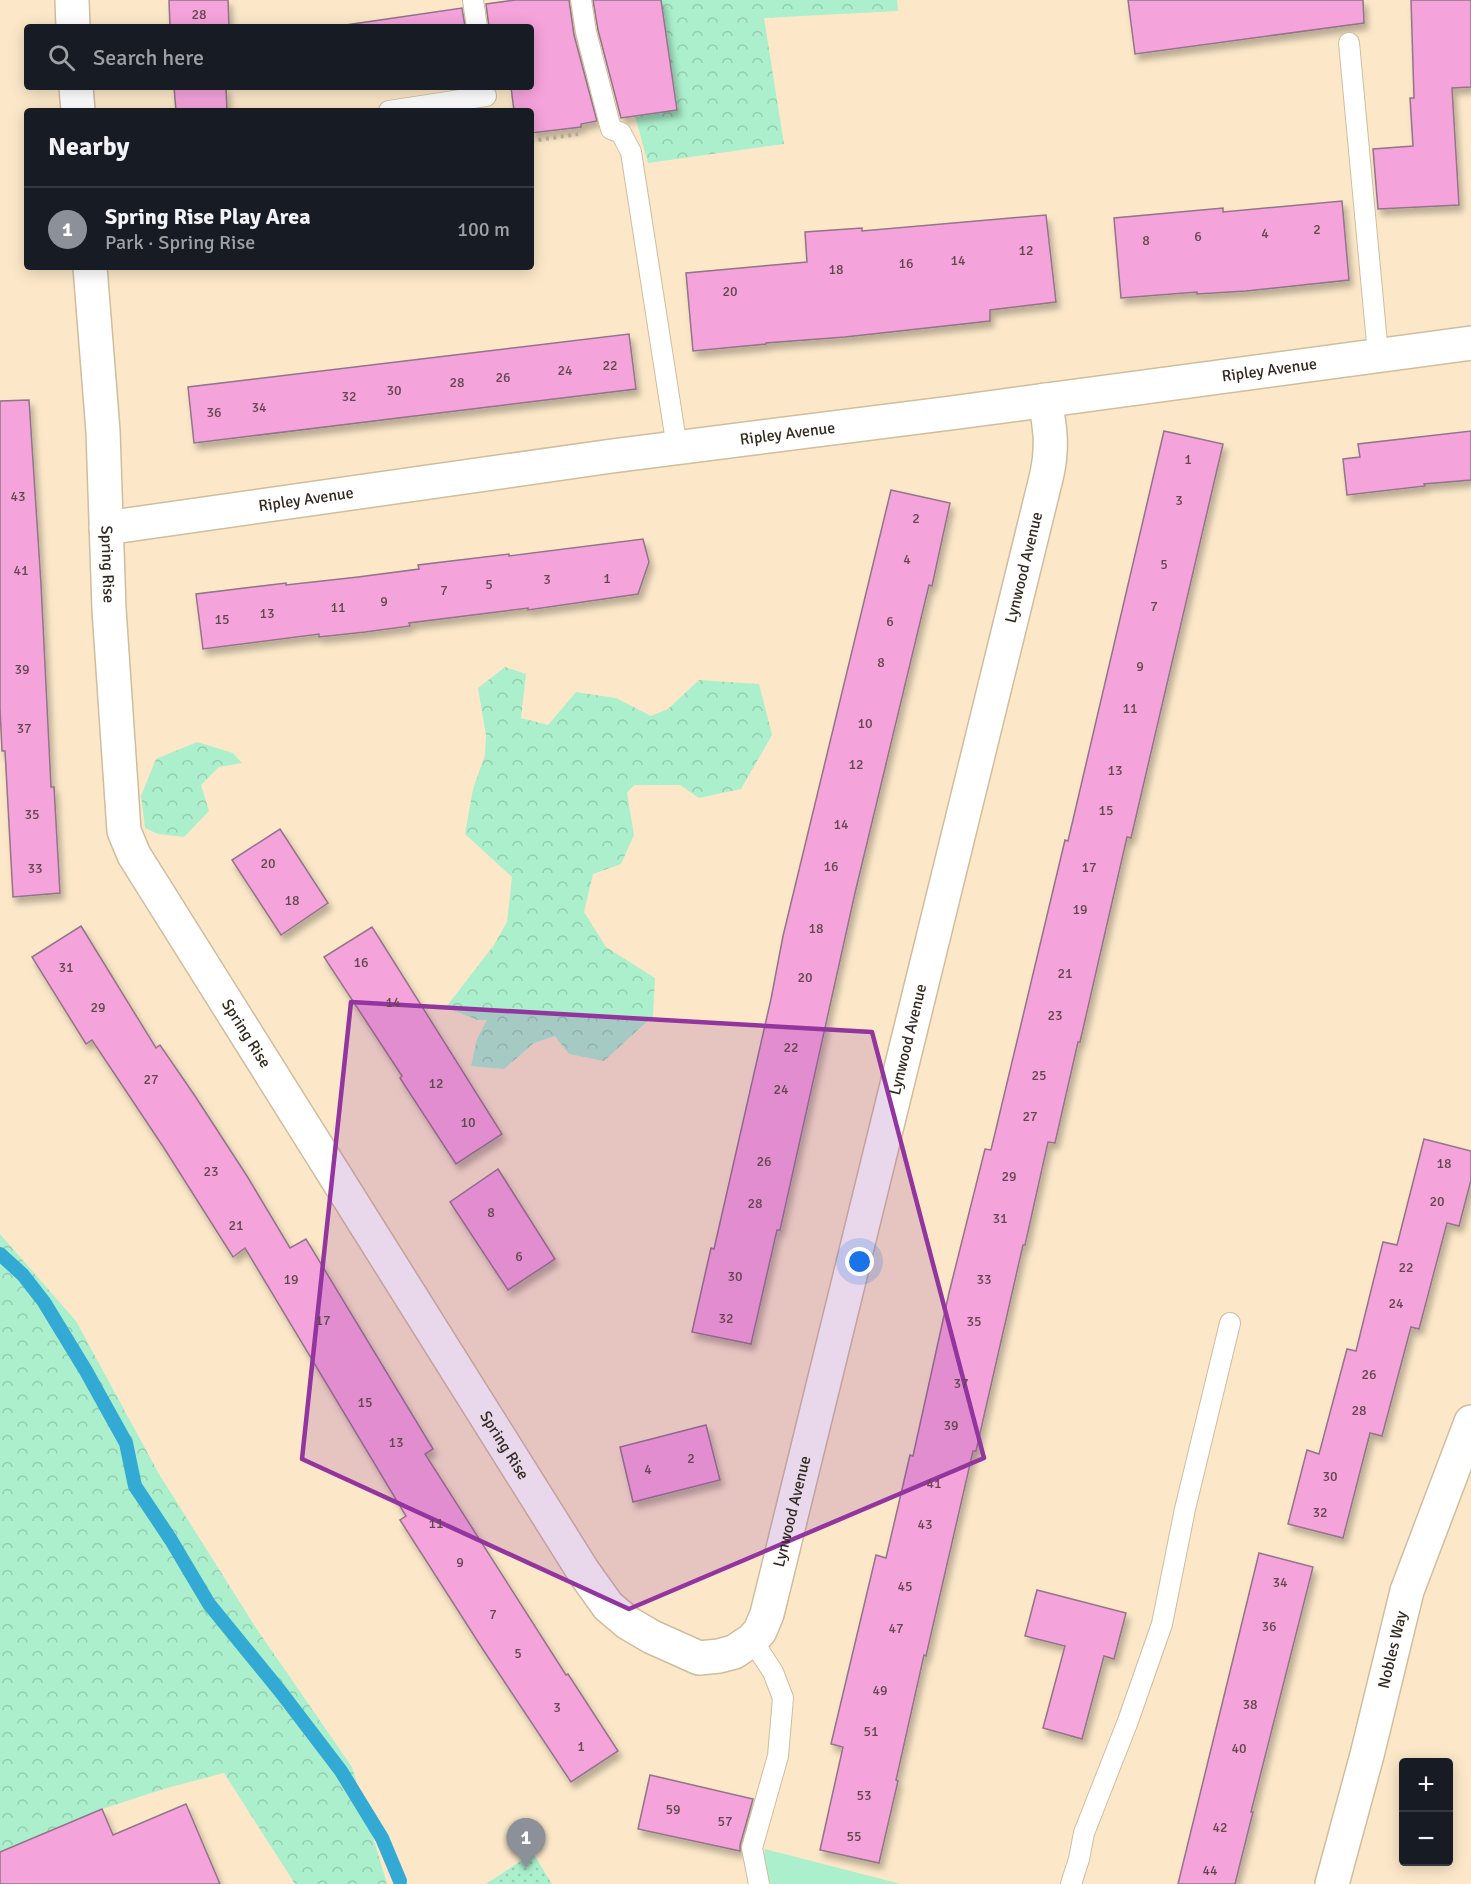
<!DOCTYPE html>
<meta charset="utf-8">
<style>
:root{--surface:#171b24;--page:#242831;--text:#f1f3f6;--muted:#9ea1a6;--line:#363941;--accent:#8c9099}
body{margin:0;font-family:Signika,sans-serif;background:var(--page);color:var(--text)}
.controls{position:absolute;right:18px;bottom:18px;display:grid;overflow:hidden;border-radius:6px;box-shadow:0 3px 15px #0003}
.controls button{width:54px;height:54px;display:grid;place-items:center;padding:0;border:0;border-bottom:2px solid var(--line);background:var(--surface);color:var(--text);font:30px sans-serif}
.you{position:absolute;left:860px;top:1262px;width:21px;height:21px;margin:-15px;border:4px solid #fff;border-radius:50%;background:#1a73e8;box-shadow:0 0 0 9px #1a73e833}
.badge{display:grid;place-items:center;width:39px;height:39px;border-radius:50%;background:var(--accent);color:#fff;font-size:20px;font-weight:700}
.pin{position:absolute;translate:-50% -50px;filter:drop-shadow(0 2px 3px #0008)}
.pin::after{content:'';position:absolute;top:32px;width:21px;height:18px;background:inherit;clip-path:polygon(0 0,100% 0,50% 100%)}
.list{margin:0;padding:0;list-style:none}
h2{display:flex;justify-content:space-between;align-items:center;height:78px;margin:0;padding:0 24px;font-size:26px}
h2 small{font-size:20px;font-weight:400;color:var(--muted)}
.list li{display:grid;grid-template-columns:39px 1fr auto;gap:18px;align-items:center;box-sizing:border-box;height:84px;padding:0 24px;border-top:2px solid var(--line)}
.list b{display:block;font-size:22px;white-space:nowrap}
.list p{margin:0;font-size:20px;white-space:nowrap;color:var(--muted)}
.list em{font-size:20px;font-style:normal;color:var(--muted)}
.icon{flex:none;width:33px;height:33px;fill:none;stroke:currentColor;stroke-width:2;stroke-linecap:round;stroke-linejoin:round}
.map{position:relative;flex:none;width:1471px;height:1884px;overflow:hidden}
.search{position:absolute;background:var(--surface);box-shadow:0 3px 15px #0003;left:24px;top:24px;width:510px;height:66px;display:flex;align-items:center;gap:15px;box-sizing:border-box;padding:0 21px;border-radius:6px;color:var(--muted);font-size:22px}
.panel{position:absolute;background:var(--surface);box-shadow:0 3px 15px #0003;left:24px;top:108px;width:510px;height:162px;border-radius:6px}
.map>svg:first-child{display:block}
.green{fill:#abefcc}
.forest{fill:url(#forest-crowns)}
.park{fill:url(#park-dots)}
.lines{fill:none;stroke-linecap:round;stroke-linejoin:round}
.stream{stroke:#32aad4;stroke-width:14}
.building{fill:#f5a3db;stroke:#927488;stroke-width:1.5;filter:url(#shadow)}
.lane-casing{stroke:#cfbd9e;stroke-width:22}
.street-casing{stroke:#cfbd9e;stroke-width:36}
.path{stroke:#b7a78f;stroke-width:4;stroke-dasharray:3 4.5;stroke-linecap:butt}
.lane{stroke:#fff;stroke-width:20}
.street{stroke:#fff;stroke-width:33}
.marked{fill:#93359e;fill-opacity:0.2;stroke:#93359e;stroke-width:4.5;stroke-linejoin:round}
.labels{text-anchor:middle;dominant-baseline:central;stroke-width:5;stroke-linejoin:round;paint-order:stroke}
.number-label{font-size:14px;fill:#62484d}
.street-label{font-size:16px;fill:#312a1e;stroke:#fff}
</style>
<div class="map">
<svg width="1471" height="1884" viewBox="0 0 1471 1884">
<defs>
<pattern id="forest-crowns" width="20" height="18" patternUnits="userSpaceOnUse" patternTransform="scale(1.5)"><rect width="20" height="18" fill="#abefcc"/><path d="M2 6a3 3 0 1 1 6 0M12 15a3 3 0 1 1 6 0" fill="none" stroke="#94cdaf"/></pattern>
<pattern id="park-dots" width="8" height="8" patternUnits="userSpaceOnUse" patternTransform="scale(1.5)"><rect width="8" height="8" fill="#abefcc"/><path d="M2 2h.1M6 6h.1" fill="none" stroke="#94cdaf" stroke-width="1.8" stroke-linecap="round"/></pattern>
<filter id="shadow"><feDropShadow dx="3.5" dy="6" stdDeviation="3" flood-color="#0004"/></filter>
</defs>
<rect width="100%" height="100%" fill="#fce8c9"/>
<!-- green -->
<path class="green" d="M765,1849L901,1884H771C764,1874 764,1860 765,1849Z"/>
<!-- forest -->
<g class="forest">
<polygon points="661,0 897,0 898,11 764,18 784,144 648,163 635,116 677,109"/>
<polygon points="505,667 526,674 521,718 548,725 576,692 616,698 651,716 668,709 699,680 759,684 772,735 741,789 699,798 680,785 634,785 627,793 634,835 621,864 593,874 584,912 606,947 655,978 653,1016 604,1061 569,1054 555,1036 534,1043 504,1069 471,1066 477,1039 487,1020 477,1020 446,1007 494,945 507,922 512,877 465,834 473,789 485,755 486,735 478,688"/>
<polygon points="197,742 233,753 242,763 219,767 201,785 209,811 184,837 158,834 145,828 141,796 156,759"/>
<polygon points="0,1234 76,1321 159,1474 256,1628 352,1767 387,1884 295,1884 224,1773 167,1788 102,1809 0,1852"/>
</g>
<!-- park -->
<polygon class="park" points="533,1853 552,1884 486,1884"/>
<g class="lines">
<!-- stream -->
<polyline class="stream" points="0,1254 23,1275 44,1302 86,1371 126,1443 135,1486 171,1540 209,1604 280,1691 341,1771 382,1838 400,1881"/>
</g>
<!-- building -->
<g class="building">
<polygon points="169,0 228,0 229,27 170,27"/>
<polygon points="515,0 569,0 574,35 597,121 581,124 581,127 531,133 531,111 514,111 511,87 531,87 531,27 489,27 486,4"/>
<polygon points="593,0 661,0 677,110 621,118 598,30"/>
<polygon points="1128,0 1363,0 1364,23 1135,54"/>
<polygon points="1411,0 1471,0 1471,87 1452,88 1459,205 1378,209 1373,149 1413,146 1410,98 1414,98"/>
<polygon points="462,8 465,27 346,27 346,25"/>
<polygon points="174,87 226,87 227,111 176,111"/>
<polygon points="1342,201 1349,280 1246,291 1197,294 1197,292 1121,298 1114,218 1223,208 1223,212"/>
<polygon points="1046,215 1056,302 990,310 990,321 845,337 766,343 766,344 693,351 686,273 807,262 805,232 862,228 862,231"/>
<polygon points="629,334 636,389 194,443 188,387"/>
<polygon points="29,400 41,584 51,787 54,787 60,893 13,897 5,751 2,751 0,708 0,401"/>
<polygon points="1164,431 1223,444 1131,838 1127,837 1080,1042 1078,1042 1055,1143 1048,1142 1025,1245 1023,1245 976,1451 973,1451 926,1656 924,1655 896,1780 898,1781 879,1863 820,1850 843,1747 831,1744 876,1555 886,1558 910,1455 913,1456 949,1293 985,1149 991,1150 1065,840 1068,841"/>
<polygon points="1471,431 1471,480 1424,484 1425,486 1347,495 1343,459 1360,457 1358,444"/>
<polygon points="891,490 950,503 932,586 929,585 855,893 780,1230 777,1230 751,1344 692,1332 711,1248 714,1249 771,999 783,936"/>
<polygon points="643,539 649,562 638,594 528,610 528,608 409,623 410,626 365,632 319,637 319,634 203,649 196,594 286,583 286,585 358,577 419,569 418,565 509,554 509,556"/>
<polygon points="280,829 328,903 281,935 232,860"/>
<polygon points="81,926 156,1048 160,1045 195,1096 247,1176 290,1248 306,1239 433,1449 425,1454 566,1675 568,1674 618,1751 571,1782 482,1648 400,1520 406,1516 245,1248 233,1257 164,1148 92,1040 86,1044 32,957"/>
<polygon points="372,927 502,1134 456,1164 400,1078 402,1076 324,957"/>
<polygon points="1424,1139 1471,1151 1471,1180 1459,1226 1447,1223 1419,1329 1411,1327 1382,1436 1370,1433 1343,1538 1288,1524 1307,1450 1319,1454 1347,1349 1356,1351 1383,1242 1397,1245"/>
<polygon points="498,1169 555,1259 508,1290 450,1202"/>
<polygon points="706,1425 720,1480 633,1502 620,1447"/>
<polygon points="1259,1553 1313,1567 1251,1812 1253,1812 1235,1884 1178,1884"/>
<polygon points="1037,1590 1126,1613 1114,1659 1104,1656 1082,1739 1043,1728 1065,1646 1025,1636"/>
<polygon points="650,1775 753,1799 740,1845 740,1851 638,1829"/>
<polygon points="186,1804 220,1884 0,1884 0,1852 102,1809 113,1835"/>
</g>
<g class="lines">
<!-- lane casing -->
<g class="lane-casing">
<g id="lane">
<polyline points="473,0 477,27"/>
<polyline points="581,0 586,32 611,129 621,133 631,152 677,448"/>
<polyline points="1349,43 1378,354"/>
<polyline points="389,111 486,96"/>
<polyline points="752,1640 773,1672 783,1698 778,1756 752,1848 759,1884"/>
<polyline points="1071,1884 1079,1859 1084,1833 1128,1721 1162,1624 1185,1509 1230,1323"/>
</g>
</g>
<!-- street casing -->
<g class="street-casing">
<g id="street">
<polyline points="72,0 73,27"/>
<polyline points="76,87 78,111"/>
<path id="s1" d="M90,267L103,431L109,609L124,831L134,855L583,1571L608,1606L628,1623L652,1637L699,1658L719,1656L734,1652L752,1640L760,1631L767,1614L1047,474C1053,446 1050,427 1045,400"/>
<path id="s2" d="M106,528L612,456L951,413L1471,343"/>
<path id="s3" d="M1332,1884L1367,1755L1407,1591L1471,1422"/>
</g>
</g>
<!-- path -->
<polyline class="path" points="531,141 578,134"/>
<!-- lane -->
<use href="#lane" class="lane"/>
<!-- street -->
<use href="#street" class="street"/>
</g>
<!-- marked area -->
<path class="marked" d="M351,1002L872,1032L984,1458L629,1609L302,1459Z"/>
<g class="labels">
<!-- number labels -->
<g class="number-label">
<text x="199" y="14">28</text>
<text x="1317" y="229">2</text>
<text x="1265" y="233">4</text>
<text x="1198" y="236">6</text>
<text x="1146" y="240">8</text>
<text x="1026" y="250">12</text>
<text x="958" y="260">14</text>
<text x="906" y="263">16</text>
<text x="836" y="269">18</text>
<text x="730" y="291">20</text>
<text x="610" y="365">22</text>
<text x="565" y="370">24</text>
<text x="503" y="377">26</text>
<text x="457" y="382">28</text>
<text x="394" y="390">30</text>
<text x="349" y="396">32</text>
<text x="259" y="407">34</text>
<text x="214" y="412">36</text>
<text x="1188" y="459">1</text>
<text x="18" y="496">43</text>
<text x="1179" y="500">3</text>
<text x="916" y="518">2</text>
<text x="907" y="559">4</text>
<text x="1164" y="564">5</text>
<text x="21" y="570">41</text>
<text x="607" y="578">1</text>
<text x="547" y="579">3</text>
<text x="489" y="584">5</text>
<text x="444" y="590">7</text>
<text x="384" y="601">9</text>
<text x="1154" y="606">7</text>
<text x="338" y="607">11</text>
<text x="267" y="613">13</text>
<text x="222" y="619">15</text>
<text x="890" y="621">6</text>
<text x="881" y="662">8</text>
<text x="1140" y="666">9</text>
<text x="22" y="669">39</text>
<text x="1130" y="708">11</text>
<text x="865" y="723">10</text>
<text x="24" y="728">37</text>
<text x="856" y="764">12</text>
<text x="1115" y="770">13</text>
<text x="1106" y="810">15</text>
<text x="32" y="814">35</text>
<text x="841" y="824">14</text>
<text x="268" y="863">20</text>
<text x="831" y="866">16</text>
<text x="1089" y="867">17</text>
<text x="35" y="868">33</text>
<text x="292" y="900">18</text>
<text x="1080" y="909">19</text>
<text x="816" y="928">18</text>
<text x="361" y="962">16</text>
<text x="66" y="967">31</text>
<text x="1065" y="973">21</text>
<text x="805" y="977">20</text>
<text x="393" y="1002">14</text>
<text x="98" y="1007">29</text>
<text x="1055" y="1015">23</text>
<text x="791" y="1047">22</text>
<text x="1039" y="1075">25</text>
<text x="151" y="1079">27</text>
<text x="436" y="1083">12</text>
<text x="781" y="1089">24</text>
<text x="1030" y="1116">27</text>
<text x="468" y="1122">10</text>
<text x="764" y="1161">26</text>
<text x="1444" y="1163">18</text>
<text x="211" y="1171">23</text>
<text x="1009" y="1176">29</text>
<text x="1437" y="1201">20</text>
<text x="755" y="1203">28</text>
<text x="491" y="1212">8</text>
<text x="1000" y="1218">31</text>
<text x="236" y="1225">21</text>
<text x="519" y="1256">6</text>
<text x="1406" y="1267">22</text>
<text x="735" y="1276">30</text>
<text x="291" y="1279">19</text>
<text x="984" y="1279">33</text>
<text x="1396" y="1303">24</text>
<text x="726" y="1318">32</text>
<text x="323" y="1320">17</text>
<text x="974" y="1321">35</text>
<text x="1369" y="1374">26</text>
<text x="961" y="1383">37</text>
<text x="365" y="1402">15</text>
<text x="1359" y="1410">28</text>
<text x="951" y="1425">39</text>
<text x="396" y="1442">13</text>
<text x="691" y="1458">2</text>
<text x="648" y="1469">4</text>
<text x="1330" y="1476">30</text>
<text x="934" y="1483">41</text>
<text x="1320" y="1512">32</text>
<text x="436" y="1523">11</text>
<text x="925" y="1524">43</text>
<text x="460" y="1562">9</text>
<text x="1280" y="1582">34</text>
<text x="905" y="1586">45</text>
<text x="493" y="1614">7</text>
<text x="1269" y="1626">36</text>
<text x="896" y="1628">47</text>
<text x="518" y="1653">5</text>
<text x="880" y="1690">49</text>
<text x="1250" y="1704">38</text>
<text x="557" y="1707">3</text>
<text x="871" y="1731">51</text>
<text x="581" y="1746">1</text>
<text x="1239" y="1748">40</text>
<text x="864" y="1795">53</text>
<text x="673" y="1809">59</text>
<text x="725" y="1821">57</text>
<text x="1220" y="1827">42</text>
<text x="854" y="1836">55</text>
<text x="1210" y="1870">44</text>
</g>
<!-- street labels -->
<g class="street-label">
<text stroke="none"><textPath href="#s2" startOffset="1174">Ripley Avenue</textPath></text>
<text stroke="none"><textPath href="#s2" startOffset="688">Ripley Avenue</textPath></text>
<text stroke="none"><textPath href="#s2" startOffset="202">Ripley Avenue</textPath></text>
<text stroke="none"><textPath href="#s1" startOffset="298">Spring Rise</textPath></text>
<text stroke="none"><textPath href="#s1" startOffset="2750">Lynwood Avenue</textPath></text>
<text stroke="none"><textPath href="#s1" startOffset="802">Spring Rise</textPath></text>
<text stroke="none"><textPath href="#s1" startOffset="2264">Lynwood Avenue</textPath></text>
<text stroke="none"><textPath href="#s1" startOffset="1288">Spring Rise</textPath></text>
<text stroke="none"><textPath href="#s1" startOffset="1778">Lynwood Avenue</textPath></text>
<text stroke="none"><textPath href="#s3" startOffset="242">Nobles Way</textPath></text>
</g>
</g>
</svg>
<div class="controls">
<button>+</button>
<button>−</button>
</div>
<div class="you"></div>
<div class="pin badge" style="left:526px;top:1868px">1</div>
<div class="search"><svg class="icon" aria-label="search" viewBox="0 0 24 24"><circle cx="10" cy="10" r="6"/><path d="M15 15l6 6"/></svg>Search here</div>
<section class="panel">
<h2>Nearby<small></small></h2>
<ul class="list">
<li><span class="badge">1</span><div><b>Spring Rise Play Area</b><p>Park · Spring Rise</p></div><em>100 m</em></li>
</ul>
</section>
</div>
